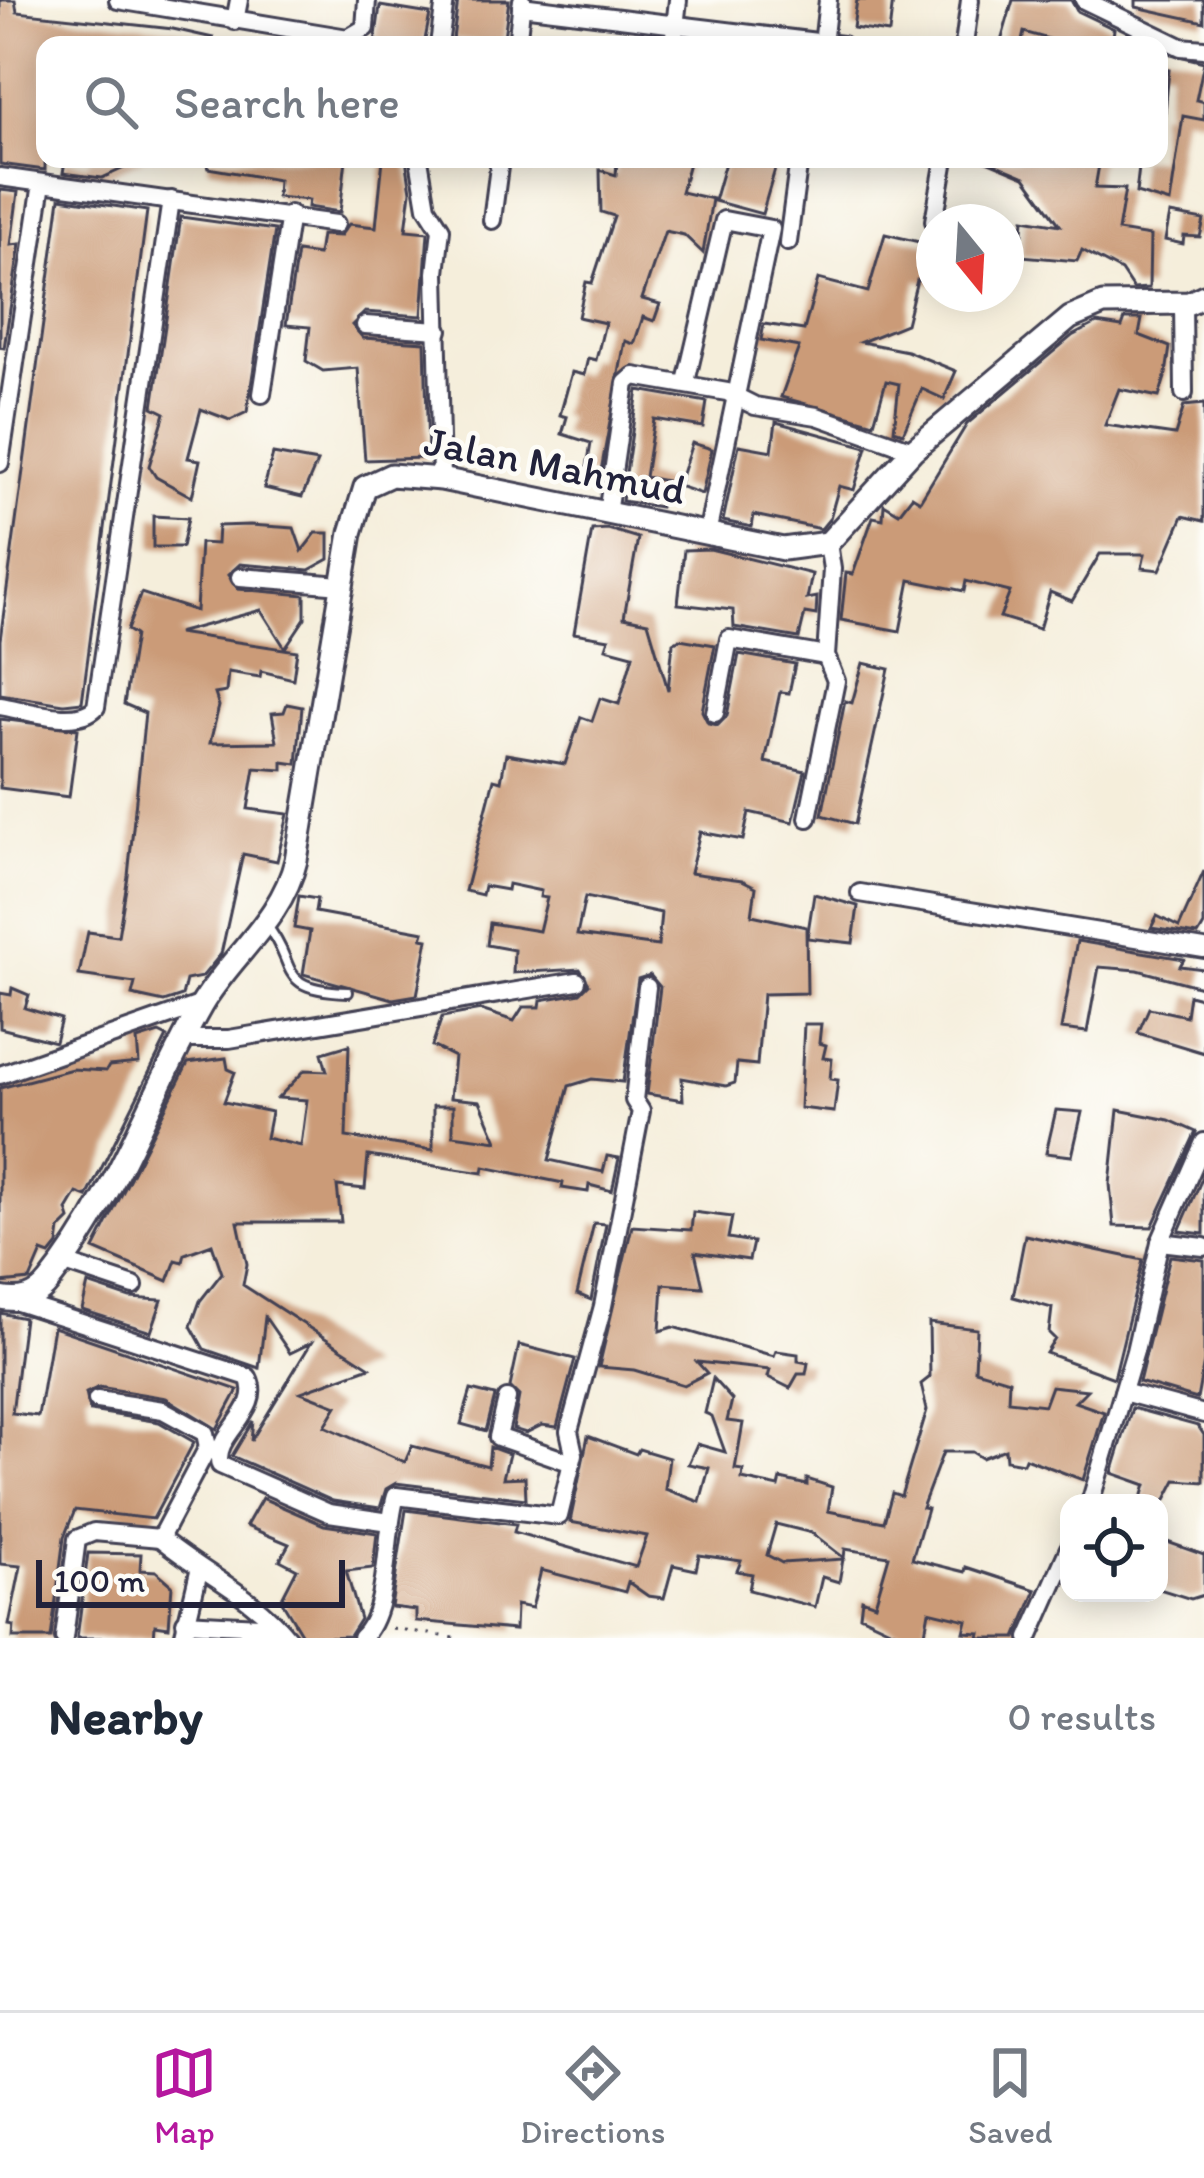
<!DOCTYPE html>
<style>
:root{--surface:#fff;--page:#f2f2f3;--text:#1f2937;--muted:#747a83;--line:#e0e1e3;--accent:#b5179e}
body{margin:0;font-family:Itim,sans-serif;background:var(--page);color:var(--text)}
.controls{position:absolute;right:36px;bottom:36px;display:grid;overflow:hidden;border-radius:24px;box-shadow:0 6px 30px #0003}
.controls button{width:108px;height:108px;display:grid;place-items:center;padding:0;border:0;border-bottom:3px solid var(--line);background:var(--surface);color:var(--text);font:60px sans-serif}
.compass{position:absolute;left:916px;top:204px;width:108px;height:108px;border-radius:50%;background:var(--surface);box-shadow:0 6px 30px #0003;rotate:162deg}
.scale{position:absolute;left:36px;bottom:30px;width:309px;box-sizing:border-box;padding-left:12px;border:6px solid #22223b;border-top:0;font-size:33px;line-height:42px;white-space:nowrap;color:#22223b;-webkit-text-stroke:9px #fdfcf7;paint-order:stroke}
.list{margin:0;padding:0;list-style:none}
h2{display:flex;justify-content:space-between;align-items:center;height:156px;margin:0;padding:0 48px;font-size:51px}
h2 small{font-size:39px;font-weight:400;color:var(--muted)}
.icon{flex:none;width:66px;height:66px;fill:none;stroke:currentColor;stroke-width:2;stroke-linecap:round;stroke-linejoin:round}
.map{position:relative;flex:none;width:1204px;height:1638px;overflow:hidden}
.search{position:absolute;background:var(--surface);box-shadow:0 6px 30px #0003;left:36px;right:36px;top:36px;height:132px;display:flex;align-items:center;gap:30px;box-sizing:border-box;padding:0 42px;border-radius:24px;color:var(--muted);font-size:45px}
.sheet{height:372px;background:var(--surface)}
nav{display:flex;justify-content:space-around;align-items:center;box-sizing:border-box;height:168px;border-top:3px solid var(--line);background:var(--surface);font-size:33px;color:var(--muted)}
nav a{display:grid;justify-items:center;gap:6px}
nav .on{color:var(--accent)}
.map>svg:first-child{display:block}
.building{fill:#cb9b78;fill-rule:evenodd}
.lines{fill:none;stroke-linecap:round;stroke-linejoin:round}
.service-casing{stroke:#424153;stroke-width:14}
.minor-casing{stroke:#424153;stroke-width:22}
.tertiary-casing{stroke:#424153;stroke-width:27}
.path{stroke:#424153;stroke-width:3;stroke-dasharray:3 9;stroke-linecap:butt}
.service{stroke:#fff;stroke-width:8}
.minor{stroke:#fff;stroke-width:16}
.tertiary{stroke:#fff;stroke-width:21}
.labels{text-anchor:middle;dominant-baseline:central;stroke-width:9;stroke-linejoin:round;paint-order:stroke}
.street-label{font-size:42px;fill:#22223b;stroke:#fdfcf7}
</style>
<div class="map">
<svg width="1204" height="1638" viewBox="0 0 1204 1638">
<rect width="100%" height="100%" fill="#fdfcf7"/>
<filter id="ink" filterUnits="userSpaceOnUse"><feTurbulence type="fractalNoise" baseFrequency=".00833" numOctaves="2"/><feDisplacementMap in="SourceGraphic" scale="24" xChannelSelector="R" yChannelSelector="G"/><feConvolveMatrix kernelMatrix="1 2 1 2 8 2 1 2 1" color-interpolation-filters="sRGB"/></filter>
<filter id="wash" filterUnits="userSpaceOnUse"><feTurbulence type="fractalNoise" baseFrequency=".004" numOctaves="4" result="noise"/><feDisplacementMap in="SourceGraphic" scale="48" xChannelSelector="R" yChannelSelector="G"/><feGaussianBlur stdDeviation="2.7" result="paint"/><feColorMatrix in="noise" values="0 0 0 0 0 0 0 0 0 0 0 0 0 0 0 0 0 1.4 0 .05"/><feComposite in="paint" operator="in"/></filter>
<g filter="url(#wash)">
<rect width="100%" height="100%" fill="#f5eedb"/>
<g id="blocks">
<!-- building -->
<g class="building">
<polygon points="0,0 15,0 17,12 173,29 213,38 212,45 45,45 45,170 0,164"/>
<polygon points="458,0 509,0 503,45 453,39"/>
<polygon points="857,0 893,0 889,33 853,28"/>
<polygon points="1013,0 1071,0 1077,11 1114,29 1112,45 1070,45 1024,32 1021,45 1000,45"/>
<polygon points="1136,0 1204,0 1204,22 1136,7"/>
<polygon points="380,6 430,14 424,45 375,43"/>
<polygon points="1159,51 1204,62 1196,100 1204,102 1204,120 1183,116 1170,203 1136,193 1140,159 1159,159 1159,112 1165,113 1169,70 1159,68"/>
<polygon points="90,159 144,159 102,178 63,173 65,161 88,164"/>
<polygon points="209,159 346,159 340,212 308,207 309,200 277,197 278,180 208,168"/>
<polygon points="383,159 406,159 411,191 406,230 428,232 422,316 365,312 352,325 363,338 425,342 428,457 423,458 365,460 358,368 323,371 306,361 310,327 286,325 297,252 318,255 321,235 340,236 349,224 376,227"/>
<polygon points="617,159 690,159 681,192 712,199 703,253 684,235 665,231 642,299 660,304 654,321 643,317 634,344 625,341 600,476 586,474 591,443 562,434 567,417 560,415 572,372 584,375 588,358 596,360 605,323 578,317 586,282 592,283 614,216 601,212 600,170 616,175"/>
<polygon points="726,159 778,159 762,214 714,201"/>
<polygon points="982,159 1100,159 1095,188 1125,189 1118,231 1150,236 1149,288 1133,289 1121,271 1082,250 1077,261 1021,256 1024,219 1060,225 1025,177"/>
<polygon points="0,190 18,192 11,245 20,244 4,348 0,347"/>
<polygon points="60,198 147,211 82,702 64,704 0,694 0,640"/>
<polygon points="1170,214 1204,220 1200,237 1184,236 1183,244 1165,240"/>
<polygon points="181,217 275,230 247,412 230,420 201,409 188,458 200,460 192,497 156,477 149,466 165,413 153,407"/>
<polygon points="885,234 932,245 934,284 917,280 906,324 861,342 907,351 956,371 944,399 922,389 903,433 894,430 899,384 886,381 874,423 781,397 799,347 761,340 764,324 804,330 818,279 868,292"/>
<polygon points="1125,319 1142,319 1139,335 1170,347 1166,374 1159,397 1119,389 1105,425 1175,435 1184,406 1204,404 1204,521 1183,516 1160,570 1142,568 1145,554 1100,554 1072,601 1050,592 1039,629 1000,617 1010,592 966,581 964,591 910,580 900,631 841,620 846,573 853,574 873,517 883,519 884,504 899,513 912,496 920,501 967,424 1072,336 1097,323 1122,327"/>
<polygon points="638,390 707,402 703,427 654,419 645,477 666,481 660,507 622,501"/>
<polygon points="776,422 867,447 854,490 839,486 830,518 821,529 754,515 752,527 723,521 739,445 772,451"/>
<polygon points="692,443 712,449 702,494 678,486"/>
<polygon points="273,454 317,462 302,497 264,488"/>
<polygon points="153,516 188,518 182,547 153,547"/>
<polygon points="250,525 294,528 302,551 316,533 329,533 329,559 309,570 240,564 228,575 238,589 305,595 305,618 285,648 261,610 177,633 297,651 293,679 261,671 260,677 228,672 226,692 215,694 219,706 210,743 277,742 272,713 284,712 287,704 302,707 297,764 283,762 283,770 255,768 248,809 288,814 277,861 243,854 221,954 202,977 186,980 182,996 164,1002 132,995 135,983 79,975 88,932 118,936 128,876 145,713 124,704 135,635 127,630 141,593 196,611 200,543 217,544 218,526"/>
<path d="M608,529L638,538L624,617L648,622L668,690L673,643L680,639L715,645L702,711L708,723L718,725L727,716L739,654L795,664L789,693L780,692L765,762L805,771L793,822L749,812L743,840L700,832L690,873L742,880L756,887L752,915L806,927L807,993L763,994L757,1065L737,1063L735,1083L726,1086L682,1078L683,1100L647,1094L660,987L650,975L638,979L623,1082L592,1079L569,1086L549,1160L603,1172L607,1156L619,1158L612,1191L589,1185L588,1192L562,1188L563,1183L484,1167L483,1173L368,1156L365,1189L337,1186L341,1222H238L247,1264L243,1285L370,1367L301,1392L337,1406L325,1426L405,1462L412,1446L488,1466L490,1447L509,1454L503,1478L525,1477L526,1499L396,1483L386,1489L380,1508L333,1501L232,1456L253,1421L251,1441L311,1343L290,1353L265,1317L259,1368L204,1349L191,1326L200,1301L222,1273L212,1244L185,1254L183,1262L176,1260L168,1281L94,1249L188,1063L226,1058L228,1069L235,1072L224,1102L271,1112L266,1138L301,1146L307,1100L278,1098L305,1070L327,1071L322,1053L349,1045L346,1137L433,1150V1106H453V1135L497,1141L480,1101L450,1098L454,1057L432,1046L442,1017L481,1010L514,1021L523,1007H540L541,1000L580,993L589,984L580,969L513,973L514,950L487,945L490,923L539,931L547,898L540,897L541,891L508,884L507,890L484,886L482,895L465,891L494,779L501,781L506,754L565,764L581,717L592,721L600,698L619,704L633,655L606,648L609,639L574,633L592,530ZM585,897L661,913L658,946L577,935Z"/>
<polygon points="710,549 812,574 807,599 817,597 816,615 805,613 799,638 734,627 733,610 678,604 684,550"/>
<polygon points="863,663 889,669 855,824 822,815 845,701 852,703"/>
<polygon points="0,719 78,729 69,797 0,788"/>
<polygon points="1204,871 1204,925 1198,935 1151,928 1157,916 1179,927"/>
<polygon points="814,894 858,906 853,943 807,938"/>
<polygon points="299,896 317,899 315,912 424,932 422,938 428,939 417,995 393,999 303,974 310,931 294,928"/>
<polygon points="1077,941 1184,959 1180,966 1204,969 1201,987 1138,970 1099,967 1087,1032 1061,1029"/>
<polygon points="12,988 29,995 25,1008 61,1019 55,1042 0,1028 0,993 11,995"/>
<polygon points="1189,995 1204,999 1204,1053 1138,1033 1149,1008 1186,1016"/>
<polygon points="804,1024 821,1024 819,1043 826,1045 823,1058 832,1059 830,1079 838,1080 834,1112 800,1108"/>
<polygon points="159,1033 167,1037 87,1197 77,1193 67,1210 70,1219 60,1229 58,1245 50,1255 42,1252 30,1280 0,1283 0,1088 72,1069 106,1071 109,1066 139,1063 137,1040"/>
<polygon points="1056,1110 1082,1112 1072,1156 1046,1153"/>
<polygon points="1118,1110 1169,1120 1196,1132 1152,1227 1114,1226 1110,1184"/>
<polygon points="1204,1174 1204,1234 1179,1231"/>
<polygon points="693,1212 732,1217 728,1238 753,1242 749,1260 695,1252 703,1287 663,1284 660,1331 673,1327 774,1356 776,1351 798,1354 798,1361 808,1363 806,1374 798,1374 790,1388 768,1377 770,1370 697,1362 707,1373 684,1385 634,1370 599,1367 632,1226 691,1230"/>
<polygon points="594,1223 606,1224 591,1300 577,1294"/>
<polygon points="1025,1235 1143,1260 1114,1378 1046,1353 1055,1339 1049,1333 1052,1308 1013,1297"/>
<polygon points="1170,1256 1204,1260 1204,1361 1197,1399 1139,1382"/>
<polygon points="88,1284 130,1298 162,1300 151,1332 82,1310"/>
<polygon points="0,1313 24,1318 12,1413 38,1416 53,1327 238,1390 217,1429 166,1398 99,1387 86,1393 90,1411 159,1422 194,1442 153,1519 75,1510 64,1537 51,1638 13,1638 14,1626 9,1625 21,1566 0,1564"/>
<polygon points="929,1323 977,1329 975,1370 1009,1380 1008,1401 1044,1405 1051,1386 1087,1390 1075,1402 1104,1412 1083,1480 1025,1458 1023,1463 1006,1460 1005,1449 982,1458 972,1452 943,1452 922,1508 927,1509 912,1559 965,1572 966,1567 1036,1590 1016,1638 979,1638 980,1633 964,1632 967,1620 929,1611 924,1638 894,1631 860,1615 862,1599 875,1604 889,1556 845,1549 844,1558 812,1533 776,1524 767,1555 782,1563 843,1559 839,1582 822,1577 815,1607 749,1590 752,1574 737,1571 741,1561 699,1555 696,1570 673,1565 664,1598 648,1596 628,1582 625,1592 541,1570 532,1608 516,1605 515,1630 416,1621 416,1610 391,1607 406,1510 516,1524 514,1532 636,1567 647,1536 570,1522 588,1436 636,1454 639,1449 669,1458 665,1489 700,1502 709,1468 688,1464 697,1444 725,1452 712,1416 705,1413 713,1379 732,1400 727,1421 743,1423 735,1469 743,1470 742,1479 779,1487 781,1479 807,1485 807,1479 832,1487 828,1511 884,1522 892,1493 901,1496 927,1410 921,1384 930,1377"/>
<polygon points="519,1345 575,1359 557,1427 542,1425 526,1433 513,1429 519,1396 510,1387"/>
<polygon points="471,1390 495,1396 486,1431 461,1424"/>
<polygon points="1132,1408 1198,1426 1204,1435 1204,1482 1176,1480 1162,1507 1142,1498 1146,1485 1112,1473"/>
<polygon points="262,1498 324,1525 377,1533 373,1568 346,1571 360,1619 349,1636 304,1638 281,1600 297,1569 280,1560 289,1544 246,1526"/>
<polygon points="1159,1539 1204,1555 1204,1595 1191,1599 1159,1589"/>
<polygon points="88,1553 141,1554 140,1570 156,1571 172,1585 169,1627 155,1625 154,1638 77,1638"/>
</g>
</g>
</g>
<g filter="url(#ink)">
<use href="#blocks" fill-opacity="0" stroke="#424153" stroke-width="3"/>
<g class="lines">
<!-- service casing -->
<g class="service-casing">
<path id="service" d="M266,925C300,966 273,989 348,992"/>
</g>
<!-- minor casing -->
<g class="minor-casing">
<g id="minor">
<polyline points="118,0 348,38 365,28 367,0"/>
<polyline points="1084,0 1181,47 1204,49"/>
<polyline points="521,6 842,45"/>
<polyline points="235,21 239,0"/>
<polyline points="439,45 445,0"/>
<polyline points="517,45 522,0"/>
<polyline points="673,45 678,0"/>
<polyline points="823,45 828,0"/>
<polyline points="964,45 970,0"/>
<polyline points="419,159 427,207 441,229 436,273 441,479"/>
<polyline points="0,177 336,224"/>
<polyline points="492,220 500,159"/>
<polyline points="934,221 945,159"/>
<polyline points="788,242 799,159"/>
<polyline points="1183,303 1184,393"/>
<polyline points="365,325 439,330"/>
<polyline points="686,382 724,220 771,229 707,534"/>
<polyline points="262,394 290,214"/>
<polyline points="0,463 42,183"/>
<polyline points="607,514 626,383 634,376 727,392 755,406 817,416 913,450"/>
<polyline points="240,577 342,585"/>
<path d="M0,706C26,710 77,728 96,707L171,200"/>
<polyline points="715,713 729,639 826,656"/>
<polyline points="808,818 836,681 826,656 832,569 828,543"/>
<polyline points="860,893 1204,949"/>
<polyline points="185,1039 229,1039 577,981"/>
<polyline points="0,1075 202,1004"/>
<polyline points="1160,1242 1204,1247"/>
<polyline points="62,1262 134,1286"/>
<path d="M14,1301L248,1377C265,1411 211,1435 220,1465L329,1513L390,1522"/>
<polyline points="1123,1392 1204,1414"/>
<polyline points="507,1399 498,1437 572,1463"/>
<path d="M97,1400L163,1410L205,1433L208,1447L160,1538C202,1573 253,1595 288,1638"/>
<polyline points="1090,1503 1135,1351 1160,1242 1204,1142"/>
<polyline points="185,1622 278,1627"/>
<polyline points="64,1638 77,1539 94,1532 160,1538"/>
<polyline points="183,1638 199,1571"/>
<path d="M361,1638C391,1611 384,1534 396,1496L559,1516L574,1454L569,1431L603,1306L638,1126L641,1111L634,1100L647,987"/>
<polyline points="1029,1638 1069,1548"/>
</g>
</g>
<!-- tertiary casing -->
<g class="tertiary-casing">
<path id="tertiary" d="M0,1298C20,1302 36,1299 49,1282C115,1200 149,1097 201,1006C230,956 282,920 296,860L351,533L365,487L391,475L441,479L783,549L828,543L913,450L1070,318L1103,304L1189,303L1204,296"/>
</g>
<!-- path -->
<polyline class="path" points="392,1628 455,1638"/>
<!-- service -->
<use href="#service" class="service"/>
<!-- minor -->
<use href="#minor" class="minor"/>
<!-- tertiary -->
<use href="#tertiary" class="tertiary"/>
</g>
</g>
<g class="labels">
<!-- street labels -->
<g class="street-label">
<text transform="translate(555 465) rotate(11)">Jalan Mahmud</text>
</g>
</g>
</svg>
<div class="controls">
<button><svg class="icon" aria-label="locate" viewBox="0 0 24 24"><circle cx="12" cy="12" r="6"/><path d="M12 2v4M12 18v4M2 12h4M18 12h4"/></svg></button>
</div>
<svg class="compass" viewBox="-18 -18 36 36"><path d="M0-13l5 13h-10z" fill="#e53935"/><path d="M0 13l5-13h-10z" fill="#747a83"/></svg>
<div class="scale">100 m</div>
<div class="search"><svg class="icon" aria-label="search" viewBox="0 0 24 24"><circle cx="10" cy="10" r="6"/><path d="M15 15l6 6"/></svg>Search here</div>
</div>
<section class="sheet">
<h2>Nearby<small>0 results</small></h2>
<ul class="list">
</ul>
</section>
<nav>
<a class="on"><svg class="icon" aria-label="map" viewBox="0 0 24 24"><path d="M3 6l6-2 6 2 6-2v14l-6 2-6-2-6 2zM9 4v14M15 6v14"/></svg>Map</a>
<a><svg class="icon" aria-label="directions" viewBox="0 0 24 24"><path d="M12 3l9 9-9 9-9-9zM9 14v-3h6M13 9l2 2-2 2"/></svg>Directions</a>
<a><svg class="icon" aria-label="saved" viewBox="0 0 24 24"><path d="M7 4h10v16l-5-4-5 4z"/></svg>Saved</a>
</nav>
